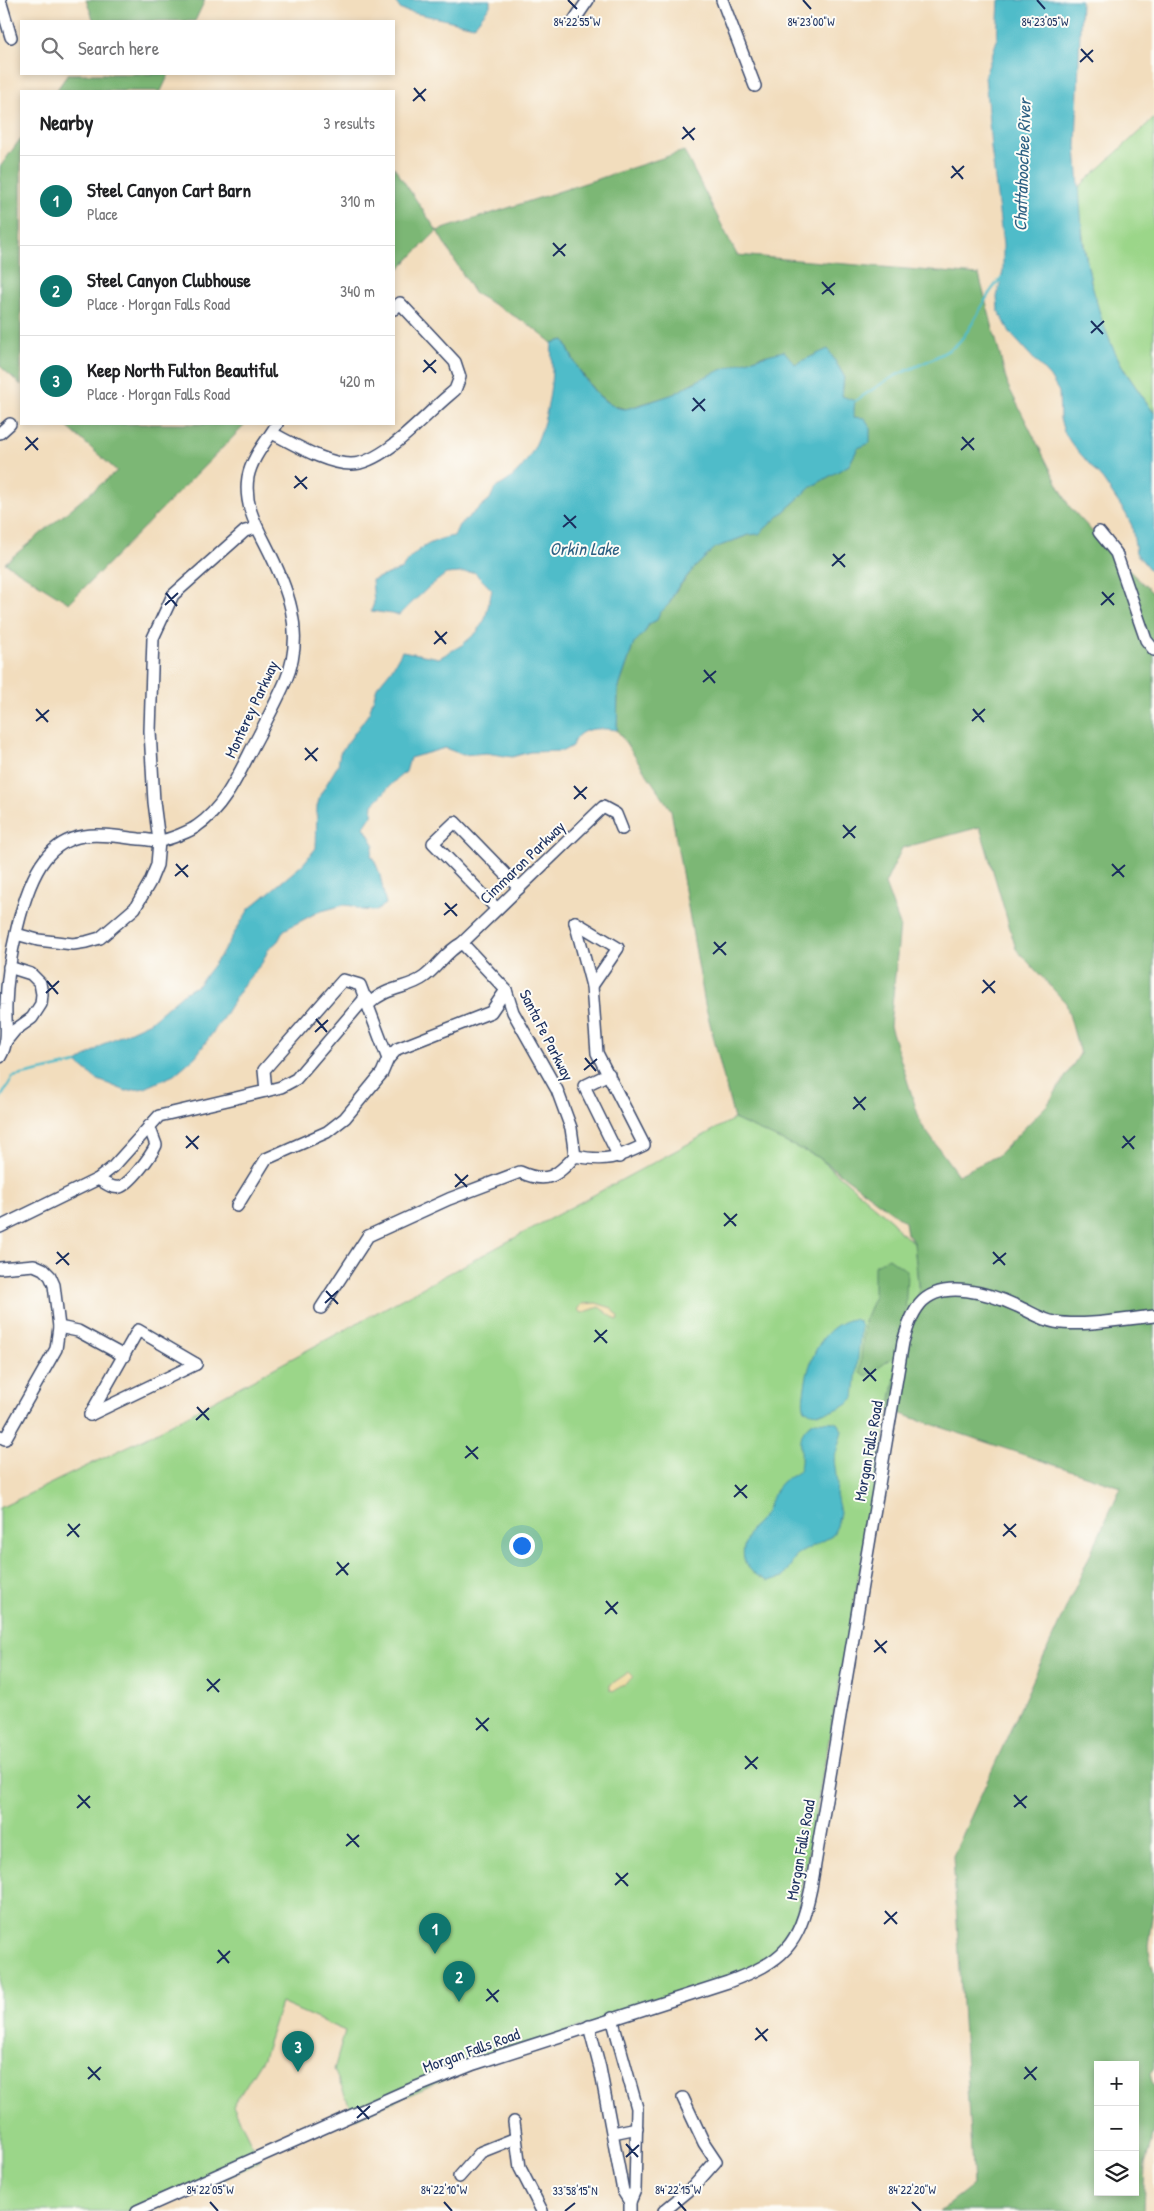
<!DOCTYPE html>
<meta charset="utf-8">
<style>
:root{--surface:#fff;--page:#f6f6f6;--text:#202124;--muted:#757577;--line:#e0e0e0;--accent:#0f766e}
body{margin:0;font-family:"Patrick Hand",sans-serif;background:var(--page);color:var(--text)}
.controls{position:absolute;right:15px;bottom:15px;display:grid;overflow:hidden;border-radius:0px;box-shadow:0 2px 8px #0003}
.controls button{width:45px;height:45px;display:grid;place-items:center;padding:0;border:0;border-bottom:1px solid var(--line);background:var(--surface);color:var(--text);font:25px sans-serif}
.you{position:absolute;left:521px;top:1545px;width:18px;height:18px;margin:-12px;border:4px solid #fff;border-radius:50%;background:#1a73e8;box-shadow:0 0 0 8px #1a73e833}
.badge{display:grid;place-items:center;width:32px;height:32px;border-radius:50%;background:var(--accent);color:#fff;font-size:16px;font-weight:700}
.pin{position:absolute;translate:-50% -41px;filter:drop-shadow(0 1px 2px #0008)}
.pin::after{content:'';position:absolute;top:26px;width:18px;height:15px;background:inherit;clip-path:polygon(0 0,100% 0,50% 100%)}
.list{margin:0;padding:0;list-style:none}
h2{display:flex;justify-content:space-between;align-items:center;height:65px;margin:0;padding:0 20px;font-size:21px}
h2 small{font-size:16px;font-weight:400;color:var(--muted)}
.list li{display:grid;grid-template-columns:32px 1fr auto;gap:15px;align-items:center;box-sizing:border-box;height:90px;padding:0 20px;border-top:1px solid var(--line)}
.list b{display:block;font-size:19px;white-space:nowrap}
.list p{margin:0;font-size:16px;white-space:nowrap;color:var(--muted)}
.list em{font-size:16px;font-style:normal;color:var(--muted)}
.icon{flex:none;width:28px;height:28px;fill:none;stroke:currentColor;stroke-width:2;stroke-linecap:round;stroke-linejoin:round}
.map{position:relative;flex:none;width:1154px;height:2211px;overflow:hidden}
.search{position:absolute;background:var(--surface);box-shadow:0 2px 8px #0003;left:20px;top:20px;width:375px;height:55px;display:flex;align-items:center;gap:12px;box-sizing:border-box;padding:0 18px;border-radius:0px;color:var(--muted);font-size:19px}
.panel{position:absolute;background:var(--surface);box-shadow:0 2px 8px #0003;left:20px;top:90px;width:375px;height:335px;border-radius:0px}
.map>svg:first-child{display:block}
.green{fill:#9bd689;stroke:#5b8274}
.forest{fill:#7cb775;stroke:#4c736a;fill-rule:evenodd}
.sand{fill:#eeda9e;stroke:#84847e}
.water{fill:#4fbcc9;stroke:#357694}
.lines{fill:none;stroke-linecap:round;stroke-linejoin:round}
.stream{stroke:#4fbcc9;stroke-width:2.5}
.minor-casing{stroke:#3b496c;stroke-width:14}
.minor{stroke:#fff;stroke-width:11}
.ticks{fill:none;stroke:#1b2f5e;stroke-width:2}
.labels{text-anchor:middle;dominant-baseline:central;stroke-width:4;stroke-linejoin:round;paint-order:stroke}
.street-label{font-size:16px;fill:#1b2f5e;stroke:#fdfcf7}
.water-label{font-size:18px;font-style:italic;fill:#2d6083;stroke:#fdfcf7}
.ticks-label{font-size:12px;text-anchor:middle;fill:#1b2f5e;stroke:#fdfcf7;stroke-width:4;stroke-linejoin:round;paint-order:stroke}
</style>
<div class="map">
<svg width="1154" height="2211" viewBox="0 0 1154 2211">
<rect width="100%" height="100%" fill="#fdfcf7"/>
<filter id="ink" filterUnits="userSpaceOnUse"><feTurbulence type="fractalNoise" baseFrequency=".02" numOctaves="2"/><feDisplacementMap in="SourceGraphic" scale="10" xChannelSelector="R" yChannelSelector="G"/><feConvolveMatrix kernelMatrix="1 2 1 2 8 2 1 2 1" color-interpolation-filters="sRGB"/></filter>
<filter id="wash" filterUnits="userSpaceOnUse"><feTurbulence type="fractalNoise" baseFrequency=".0096" numOctaves="4" result="noise"/><feDisplacementMap in="SourceGraphic" scale="20" xChannelSelector="R" yChannelSelector="G"/><feGaussianBlur stdDeviation="1.12" result="paint"/><feColorMatrix in="noise" values="0 0 0 0 0 0 0 0 0 0 0 0 0 0 0 0 0 1.4 0 .05"/><feComposite in="paint" operator="in"/></filter>
<g filter="url(#wash)">
<rect width="100%" height="100%" fill="#f2ddbd"/>
<!-- green -->
<g class="green">
<path d="M1154,118V413C1139,391 1122,369 1111,345C1090,296 1082,241 1078,188Z"/>
<polygon points="734,1119 818,1157 893,1222 899,1232 914,1242 920,1305 901,1346 796,1920 773,1965 526,2045 355,2118 334,2070 345,2031 281,2003 263,2058 233,2106 260,2161 229,2177 147,2211 0,2211 0,1508 145,1438"/>
</g>
<!-- forest -->
<g class="forest">
<polygon points="86,0 205,0 195,21 94,21"/>
<polygon points="68,74 169,74 161,91 56,91"/>
<polygon points="21,138 21,385 0,366 0,167"/>
<path d="M684,151L737,255L979,275L1008,386L1069,506L1121,563L1154,594V1902L1148,1946L1154,1974V2068L1150,2073L1154,2088V2133L1145,2164L1143,2211H940L973,2185L953,1856L1121,1487L889,1410L901,1346L920,1305L914,1242L907,1234L905,1222L818,1157L734,1119L705,1004L671,810L617,730L618,690L634,643L644,633L649,624L657,620L659,614L669,604L675,592L694,568L715,548L748,535L759,534L811,487L849,465L858,448L853,408L842,397L844,376L828,350L795,364L764,355L692,383L675,394L626,409L611,405L596,393L576,365L564,340L552,343L528,324L474,293L437,231L394,274V167L437,231ZM980,827L1016,949L1066,1003L1080,1054L1048,1104L997,1156L958,1175L921,1124L890,1026L900,925L885,884L902,848ZM1098,2065H1135V2192H1098Z"/>
<polygon points="64,424 246,424 69,603 5,563 117,471"/>
<polygon points="889,1258 907,1271 905,1319 895,1356 867,1376 860,1372 864,1321 874,1298 874,1266"/>
</g>
<!-- sand -->
<g class="sand">
<polygon points="596,1303 612,1308 619,1317 618,1321 599,1307 582,1313 578,1310 582,1304"/>
<path d="M629,1672L633,1676C628,1684 621,1685 615,1691L610,1690V1685Z"/>
</g>
<!-- water -->
<g class="water">
<polygon points="394,0 490,0 490,6 474,26 401,10"/>
<polygon points="999,0 1081,0 1076,147 1083,242 1091,282 1102,321 1112,346 1124,370 1154,413 1154,575 1136,553 1132,526 1126,514 1103,480 1071,443 1064,432 1060,419 1059,392 1050,377 1011,334 998,310 997,297 1003,271 1003,245 991,147 985,76 997,40"/>
<path d="M564,340C573,362 597,408 625,409C629,409 672,395 676,393C682,390 687,385 693,383C721,368 753,358 784,351L795,364L828,349L844,376L842,396L855,401L853,417L865,418L870,428V443L858,448L849,465L811,487L759,534L748,535L715,548L694,568L675,591L669,604L659,614L657,620L649,624L644,633L634,643L618,690L617,730C599,728 578,726 572,746L563,751L530,752L512,757L486,753L463,755L445,748L410,758L406,772C392,781 385,793 373,804L372,815L364,827L374,844L371,855C382,872 381,885 386,904L376,911L361,910L353,906L344,905L318,912L284,930L278,941L268,950L262,963L244,984L221,1021L196,1056L174,1075L145,1088L126,1091L96,1079L77,1063L107,1042L150,1022L184,993L198,985L221,955L249,909L303,864L316,848L317,807L320,795L338,765L340,753L369,713L377,687L391,670L402,651L439,658L462,645L477,632L485,619L492,590L474,572L446,574L429,587L399,615L371,611L374,603L372,580L402,569C412,551 433,539 454,536L459,525L490,499L495,488C537,470 550,412 552,370C552,360 551,353 552,343Z"/>
<path d="M853,1319L859,1321L861,1327L854,1398C841,1410 822,1417 805,1410C802,1402 804,1395 805,1387C809,1359 822,1325 853,1319Z"/>
<path d="M816,1421L834,1422L839,1424L842,1431L834,1460L837,1484L836,1495L840,1512L837,1526L832,1536L798,1554L783,1577L768,1581C742,1570 737,1554 751,1530C754,1524 760,1520 764,1515C770,1505 773,1491 782,1482C788,1477 797,1475 800,1468C805,1450 792,1431 816,1421Z"/>
</g>
<g class="lines">
<!-- stream -->
<g class="stream">
<path d="M855,401C868,393 881,383 895,376C913,367 942,357 957,344C976,326 984,293 1003,277"/>
<polyline points="0,1099 13,1077 77,1063"/>
</g>
</g>
</g>
<g filter="url(#ink)">
<g class="lines">
<!-- minor casing -->
<g class="minor-casing">
<g id="minor">
<polyline points="0,0 11,37"/>
<polyline points="722,0 755,86"/>
<polyline points="573,22 588,0"/>
<polyline points="0,433 10,424"/>
<path d="M272,433C294,444 326,464 351,464C383,464 424,416 448,396L455,390L460,377L455,362L400,303L394,309"/>
<polyline points="1099,532 1116,553 1146,640 1154,650"/>
<polyline points="497,909 433,843 455,822 519,888"/>
<polyline points="575,922 618,948 592,986"/>
<polyline points="16,934 38,940 73,944 86,942 100,938 135,908 150,882 157,865 159,841 154,802 150,731 153,638 173,595 245,531 257,528"/>
<polyline points="462,943 506,990 513,1012 557,1090 571,1128 575,1156"/>
<path d="M369,1004C387,986 408,989 424,977C439,966 445,952 462,943L603,807L616,814L622,829"/>
<polyline points="6,1041 15,1030 32,1018 41,1004 42,994 40,983 31,974 9,967"/>
<path d="M0,1057C10,1041 5,1023 6,1005C7,966 21,890 45,859C70,827 103,835 139,839C145,839 153,841 159,841C168,840 191,831 197,826C227,806 242,766 259,735C268,717 278,699 286,680C306,632 287,586 265,543C254,522 244,502 248,477C252,457 267,441 277,424"/>
<polyline points="609,1074 584,1086 619,1157"/>
<polyline points="266,1091 281,1087 296,1079 366,997"/>
<path d="M98,1179C105,1183 112,1189 120,1187C131,1183 151,1156 156,1145L149,1126"/>
<polyline points="237,1206 266,1159 327,1132 345,1118 382,1073 388,1059 397,1049 491,1012 506,990"/>
<polyline points="0,1227 98,1179 113,1167 159,1116 266,1091 264,1070 343,980 360,985 388,1059"/>
<polyline points="0,1268 34,1265 43,1269 50,1276 54,1285 59,1327 56,1349 5,1439 0,1436"/>
<path d="M321,1308L368,1236L449,1199L520,1172C547,1184 556,1177 575,1156C606,1162 617,1158 644,1145L597,1053L592,986L575,922"/>
<polyline points="59,1327 78,1331 124,1356"/>
<polyline points="90,1415 138,1330 196,1364"/>
<polyline points="90,1415 196,1364"/>
<polyline points="612,2018 637,2108 635,2190 630,2202 630,2211"/>
<polyline points="589,2026 600,2068 623,2191 630,2202"/>
<polyline points="514,2122 520,2168 542,2211"/>
<polyline points="613,2133 637,2128"/>
<polyline points="459,2177 481,2152 516,2138"/>
<path d="M137,2211L404,2092L474,2064L728,1982C784,1961 799,1946 811,1888L903,1342C907,1329 911,1315 920,1304C942,1278 991,1294 1017,1306C1029,1311 1042,1320 1055,1322C1083,1327 1125,1319 1154,1316"/>
<polyline points="664,2211 693,2187 716,2161 704,2143 683,2098"/>
</g>
</g>
<!-- minor -->
<use href="#minor" class="minor"/>
</g>
</g>
<!-- ticks -->
<path class="ticks" d="M568,0L577,9M803,0L811,9M1037,0L1045,9M1081,49L1093,62M1080,62L1093,50M414,88L425,101M413,101L426,89M683,127L694,140M682,139L695,128M952,166L963,179M951,178L964,166M553,243L565,256M553,256L566,244M822,282L834,295M822,294L835,283M1091,321L1103,334M1091,333L1104,321M424,360L436,373M423,372L436,360M693,398L705,411M692,411L705,399M26,437L38,450M962,437L974,450M25,450L38,438M961,450L974,438M295,476L307,489M294,488L307,477M564,515L576,528M563,527L576,516M833,554L845,567M832,566L845,554M1102,592L1114,605M166,593L177,606M165,605L178,593M1101,605L1114,593M435,631L446,644M434,644L447,632M704,670L715,683M703,682L716,671M36,709L48,722M973,709L984,722M36,721L49,710M972,721L985,709M305,748L317,761M305,760L318,748M574,786L586,799M574,799L587,787M843,825L855,838M843,838L856,826M176,864L188,877M1112,864L1124,877M175,876L188,865M1112,876L1125,865M445,903L457,916M444,915L457,904M714,942L726,955M713,954L726,942M983,980L995,993M47,981L58,994M46,993L59,981M982,993L995,981M316,1019L327,1032M315,1032L328,1020M585,1058L596,1071M584,1070L597,1059M854,1097L865,1110M853,1109L866,1097M186,1136L198,1149M1123,1136L1134,1149M186,1148L199,1136M1122,1148L1135,1136M455,1174L467,1187M455,1187L468,1175M724,1213L736,1226M724,1226L737,1214M57,1252L69,1265M993,1252L1005,1265M56,1264L69,1253M993,1264L1006,1253M326,1291L338,1304M325,1303L338,1291M595,1330L607,1343M594,1342L607,1330M864,1368L876,1381M863,1381L876,1369M197,1407L209,1420M196,1420L209,1408M466,1446L478,1459M465,1458L478,1447M735,1485L747,1498M734,1497L747,1485M68,1524L79,1537M1004,1524L1016,1537M67,1536L80,1524M1003,1536L1016,1524M337,1562L348,1575M336,1575L349,1563M606,1601L617,1614M605,1614L618,1602M875,1640L886,1653M874,1652L887,1641M207,1679L219,1692M207,1691L220,1679M476,1718L488,1731M476,1730L489,1718M745,1756L757,1769M745,1769L758,1757M78,1795L90,1808M1014,1795L1026,1808M1014,1807L1027,1796M77,1808L90,1796M347,1834L359,1847M346,1846L359,1835M616,1873L628,1886M615,1885L628,1873M885,1911L897,1924M884,1924L897,1912M218,1950L229,1963M217,1963L230,1951M487,1989L498,2002M486,2001L499,1990M756,2028L767,2041M755,2040L768,2029M88,2067L100,2080M1025,2067L1036,2080M88,2079L101,2067M1024,2079L1037,2067M357,2106L369,2119M357,2118L370,2106M626,2144L638,2157M626,2157L639,2145M210,2202L218,2211M444,2202L452,2211M678,2202L686,2211M912,2202L921,2211M565,2211L575,2203"/>
<g class="labels">
<!-- street labels -->
<g class="street-label">
<text transform="translate(251 709) rotate(-65)">Monterey Parkway</text>
<text transform="translate(522 862) rotate(-44)">Cimmaron Parkway</text>
<text transform="translate(547 1035) rotate(63)">Santa Fe Parkway</text>
<text transform="translate(868 1451) rotate(-80)">Morgan Falls Road</text>
<text transform="translate(800 1850) rotate(-80)">Morgan Falls Road</text>
<text transform="translate(471 2050) rotate(-20)">Morgan Falls Road</text>
</g>
<!-- water labels -->
<g class="water-label">
<text transform="translate(1022 165) rotate(-88)">Chattahoochee River</text>
<text x="584" y="548">Orkin Lake</text>
</g>
</g>
<g class="ticks-label">
<text x="577" y="26">84°22'55"W</text>
<text x="811" y="26">84°23'00"W</text>
<text x="1045" y="26">84°23'05"W</text>
<text x="210" y="2194">84°22'05"W</text>
<text x="444" y="2194">84°22'10"W</text>
<text x="678" y="2194">84°22'15"W</text>
<text x="912" y="2194">84°22'20"W</text>
<text x="575" y="2195">33°58'15"N</text>
</g>
</svg>
<div class="controls">
<button>+</button>
<button>−</button>
<button><svg class="icon" aria-label="layers" viewBox="0 0 24 24"><path d="M12 4l9 5-9 5-9-5zM3 14l9 5 9-5"/></svg></button>
</div>
<div class="you"></div>
<div class="pin badge" style="left:435px;top:1954px">1</div>
<div class="pin badge" style="left:459px;top:2002px">2</div>
<div class="pin badge" style="left:298px;top:2072px">3</div>
<div class="search"><svg class="icon" aria-label="search" viewBox="0 0 24 24"><circle cx="10" cy="10" r="6"/><path d="M15 15l6 6"/></svg>Search here</div>
<section class="panel">
<h2>Nearby<small>3 results</small></h2>
<ul class="list">
<li><span class="badge">1</span><div><b>Steel Canyon Cart Barn</b><p>Place</p></div><em>310 m</em></li>
<li><span class="badge">2</span><div><b>Steel Canyon Clubhouse</b><p>Place · Morgan Falls Road</p></div><em>340 m</em></li>
<li><span class="badge">3</span><div><b>Keep North Fulton Beautiful</b><p>Place · Morgan Falls Road</p></div><em>420 m</em></li>
</ul>
</section>
</div>
